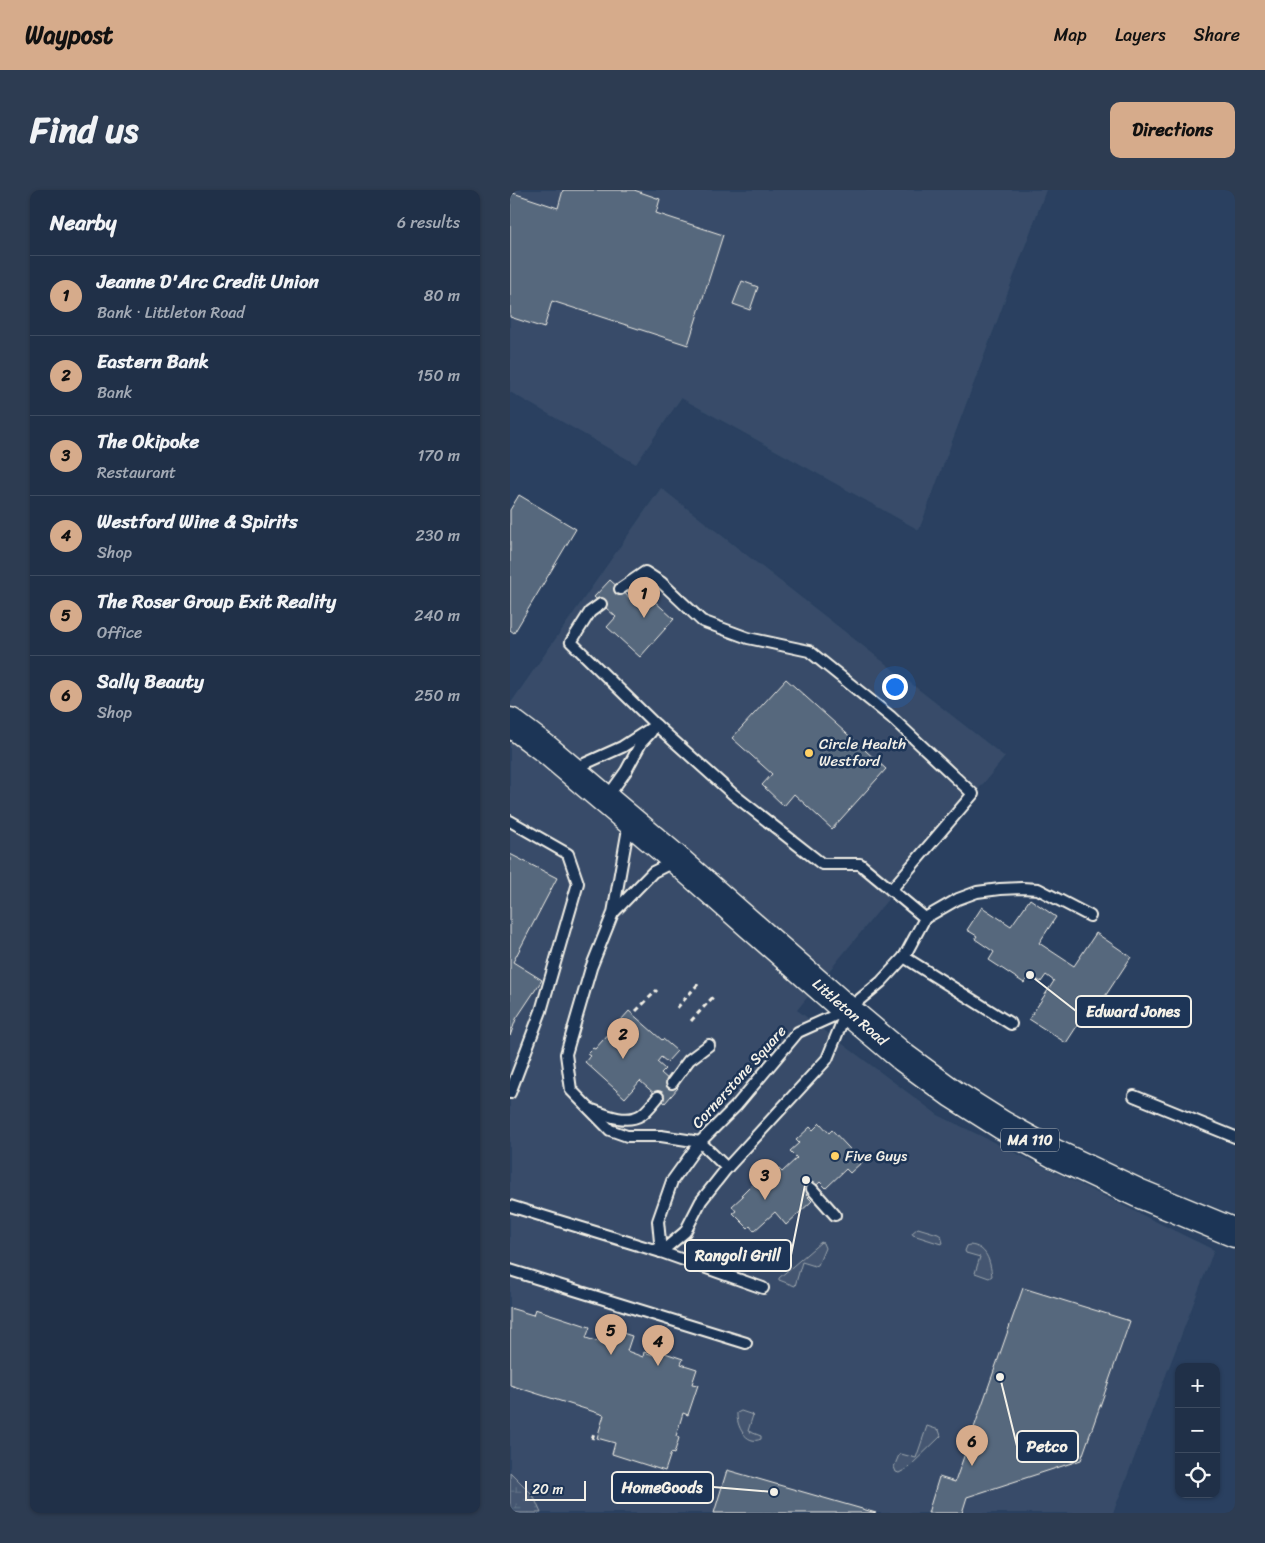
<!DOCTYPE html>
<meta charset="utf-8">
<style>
:root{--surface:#203048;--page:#2d3c52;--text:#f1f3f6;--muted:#a2a9b4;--line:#3d4b60;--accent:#d6ab8b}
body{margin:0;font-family:Sriracha,sans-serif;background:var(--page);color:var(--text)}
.controls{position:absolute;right:15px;bottom:15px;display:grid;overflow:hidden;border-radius:10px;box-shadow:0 1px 4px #0004}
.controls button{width:45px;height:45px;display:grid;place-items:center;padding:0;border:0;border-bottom:1px solid var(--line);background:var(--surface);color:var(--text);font:25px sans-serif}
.scale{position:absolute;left:15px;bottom:12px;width:61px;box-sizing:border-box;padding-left:5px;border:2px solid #f4f1e8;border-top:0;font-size:14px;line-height:18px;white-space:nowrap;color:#f4f1e8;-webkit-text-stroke:4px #1d3557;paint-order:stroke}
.you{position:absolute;left:384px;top:496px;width:18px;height:18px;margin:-12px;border:4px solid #fff;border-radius:50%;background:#1a73e8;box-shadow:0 0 0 8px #1a73e833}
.badge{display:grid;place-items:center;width:32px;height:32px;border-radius:50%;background:var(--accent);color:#111;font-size:16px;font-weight:700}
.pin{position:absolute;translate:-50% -41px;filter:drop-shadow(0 1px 2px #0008)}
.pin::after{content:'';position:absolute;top:26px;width:18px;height:15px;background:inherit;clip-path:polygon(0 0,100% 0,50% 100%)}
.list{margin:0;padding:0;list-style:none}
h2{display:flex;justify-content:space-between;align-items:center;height:65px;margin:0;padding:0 20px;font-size:21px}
h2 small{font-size:16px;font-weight:400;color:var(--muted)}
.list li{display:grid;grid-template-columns:32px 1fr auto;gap:15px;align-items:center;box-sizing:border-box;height:80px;padding:0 20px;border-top:1px solid var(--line)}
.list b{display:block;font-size:19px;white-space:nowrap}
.list p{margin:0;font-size:16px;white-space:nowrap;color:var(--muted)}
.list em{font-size:16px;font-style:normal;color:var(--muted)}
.icon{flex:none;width:28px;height:28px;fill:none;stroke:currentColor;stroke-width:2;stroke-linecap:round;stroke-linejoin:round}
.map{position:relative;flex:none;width:725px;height:1323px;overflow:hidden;border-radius:10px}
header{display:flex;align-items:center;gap:30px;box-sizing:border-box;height:70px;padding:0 25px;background:var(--accent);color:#111}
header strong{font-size:24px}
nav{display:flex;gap:28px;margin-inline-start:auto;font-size:18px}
.intro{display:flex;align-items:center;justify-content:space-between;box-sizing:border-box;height:120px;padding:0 30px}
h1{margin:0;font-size:35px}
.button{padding:12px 22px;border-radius:10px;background:var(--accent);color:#111;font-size:18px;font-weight:700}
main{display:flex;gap:30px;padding:0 30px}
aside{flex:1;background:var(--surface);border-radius:10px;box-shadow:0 1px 4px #0004}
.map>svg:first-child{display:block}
.built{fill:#374c69}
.grass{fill:#445771;stroke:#9ca4ac}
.wetland{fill:url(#wetland-marsh);stroke:#9ca4ac}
.building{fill:#56677d;stroke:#f4f1e8}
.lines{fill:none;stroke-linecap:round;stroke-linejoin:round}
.lane-casing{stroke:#f4f1e8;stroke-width:14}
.primary-casing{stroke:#f4f1e8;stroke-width:31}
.path{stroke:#f4f1e8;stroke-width:3;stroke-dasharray:5 4;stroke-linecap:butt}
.lane{stroke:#1d3557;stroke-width:10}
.primary{stroke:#1d3557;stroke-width:28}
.poi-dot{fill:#ffd166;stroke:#1d3557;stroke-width:2}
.labels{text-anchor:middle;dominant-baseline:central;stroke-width:5;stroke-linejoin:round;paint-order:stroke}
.shield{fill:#1d3557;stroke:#b4b9bc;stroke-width:1}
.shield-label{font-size:14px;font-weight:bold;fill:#f4f1e8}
.poi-label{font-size:15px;fill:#f4f1e8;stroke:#1d3557;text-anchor:start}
.street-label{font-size:15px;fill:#f4f1e8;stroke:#1d3557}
.leader{fill:none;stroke:#f4f1e8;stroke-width:2}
.callout-dot{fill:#f4f1e8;stroke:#1d3557;stroke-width:2}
.callout{fill:#1d3557;stroke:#f4f1e8;stroke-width:2}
.callout-label{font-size:16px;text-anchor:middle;font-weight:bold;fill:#f4f1e8}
</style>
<header>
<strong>Waypost</strong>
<nav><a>Map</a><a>Layers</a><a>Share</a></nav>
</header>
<div class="intro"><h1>Find us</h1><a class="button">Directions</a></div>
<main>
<aside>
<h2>Nearby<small>6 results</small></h2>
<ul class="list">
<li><span class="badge">1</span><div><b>Jeanne D'Arc Credit Union</b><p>Bank · Littleton Road</p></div><em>80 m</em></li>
<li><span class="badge">2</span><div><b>Eastern Bank</b><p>Bank</p></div><em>150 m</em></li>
<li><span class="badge">3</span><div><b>The Okipoke</b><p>Restaurant</p></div><em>170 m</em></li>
<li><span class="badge">4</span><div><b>Westford Wine &amp; Spirits</b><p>Shop</p></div><em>230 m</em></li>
<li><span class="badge">5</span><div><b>The Roser Group Exit Reality</b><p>Office</p></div><em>240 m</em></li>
<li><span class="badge">6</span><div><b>Sally Beauty</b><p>Shop</p></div><em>250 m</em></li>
</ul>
</aside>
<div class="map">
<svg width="725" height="1323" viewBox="0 0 725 1323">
<defs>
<pattern id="wetland-marsh" width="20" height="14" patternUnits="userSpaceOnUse" patternTransform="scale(1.25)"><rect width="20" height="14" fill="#445771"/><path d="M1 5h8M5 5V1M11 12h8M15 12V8" fill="none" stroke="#607085"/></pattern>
</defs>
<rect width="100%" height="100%" fill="#2a4060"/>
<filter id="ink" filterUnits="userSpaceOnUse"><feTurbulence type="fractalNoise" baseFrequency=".02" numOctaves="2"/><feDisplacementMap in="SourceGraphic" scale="10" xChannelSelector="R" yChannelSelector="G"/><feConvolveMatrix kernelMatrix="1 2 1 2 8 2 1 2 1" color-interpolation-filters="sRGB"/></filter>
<g filter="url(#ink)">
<!-- built -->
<g class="built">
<polygon points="0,0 536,0 409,340 171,208 126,274 0,202"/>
<polygon points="151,298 495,567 287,820 428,925 704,1060 603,1323 0,1323 0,514"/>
</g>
<!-- grass -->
<g class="grass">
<polygon points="408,1038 428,1044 431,1046 433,1053 431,1054 403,1045 402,1043"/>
<polygon points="311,1052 313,1053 315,1058 308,1075 305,1076 292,1072 285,1096 269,1090 269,1088"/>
<path d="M459,1055C477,1056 480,1071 482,1086L479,1088L465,1083L470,1067L456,1063L455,1061L457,1056Z"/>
<path d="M231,1221L243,1225L238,1241L251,1246V1249C236,1256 226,1235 227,1223Z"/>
<polygon points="417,1236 429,1240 431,1246 398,1278 389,1283 386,1282 384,1277 389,1265 391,1264 406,1268"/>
</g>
<!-- wetland -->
<polygon class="wetland" points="0,1282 23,1305 31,1323 0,1323"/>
<!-- building -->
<g class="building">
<polygon points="53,0 124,0 150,9 146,23 213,45 178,155 42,111 34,138 0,127 0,2 48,18"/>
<polygon points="232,91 248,97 240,120 223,114"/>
<polygon points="9,305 66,339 4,443 0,440 0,320"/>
<polygon points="100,390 121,409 131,399 164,429 130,467 97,437 106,427 84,407"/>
<polygon points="276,489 376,579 322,639 284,604 274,616 252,595 262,584 222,548"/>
<polygon points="0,664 47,688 3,772 32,790 6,829 0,846"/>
<polygon points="520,709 546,727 529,753 564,776 586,743 621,767 588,817 582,813 556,853 519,829 544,791 536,785 531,792 520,785 514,793 479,770 484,762 465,749 467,746 457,740 472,717 501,736"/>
<polygon points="119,821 152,850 153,849 167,861 157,872 151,867 147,872 155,879 151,883 168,898 155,913 130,891 115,908 75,872 80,866 77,864 83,858 85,859"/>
<polygon points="310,933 319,943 322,940 352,972 340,983 336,979 316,998 310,992 296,1005 302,1011 276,1035 265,1022 244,1041 240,1036 238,1038 223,1023 226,1021 222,1016 233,1006 231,1005 247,989 249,991 260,981 263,985 269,979 272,982 287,968 280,961 289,953 286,950 300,937 303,940"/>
<polygon points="513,1098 620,1131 571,1270 457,1307 452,1323 418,1323 429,1287 445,1292"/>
<polygon points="0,1118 23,1125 25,1119 80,1137 76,1148 92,1153 97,1138 122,1146 117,1161 133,1167 134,1162 150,1167 152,1162 173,1169 171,1174 187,1179 182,1194 188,1195 178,1225 173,1223 166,1246 169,1248 164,1264 161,1263 155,1281 102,1264 105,1253 87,1248 94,1225 0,1195"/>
<polygon points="217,1280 366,1323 204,1323"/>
</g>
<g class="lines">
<!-- lane casing -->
<g class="lane-casing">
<g id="lane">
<polyline points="110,399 135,382 152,393 192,431 238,448 299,461 381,527 463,604 381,700"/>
<polyline points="91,414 80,422 61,452 146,535 224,605 312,674 350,674 415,728 394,767"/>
<polyline points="63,579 112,557 146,535"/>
<polyline points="96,609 116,581 131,553 141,542"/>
<polyline points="0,631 58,664 68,693 31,821 0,903"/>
<polyline points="119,633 103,723 81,778 56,864 61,900 100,940 117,946 151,946 190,952 217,978"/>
<polyline points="103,723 143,682 165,671"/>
<polyline points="415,728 448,709 467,702 490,699 512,698 528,699 580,726"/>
<polyline points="162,893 179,870 199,855"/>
<polyline points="624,906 725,947"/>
<path d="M80,919C96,925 116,934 131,925C137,921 143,913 148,907"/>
<polyline points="302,999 325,1025"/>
<polyline points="0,1016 151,1062 253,1098"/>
<polyline points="151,1062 148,1031 162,991 190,952 226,916 288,842 337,820 371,792 394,767 501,834"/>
<polyline points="151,1062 175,1042 191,1011 217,978 317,869 336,822"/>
<polyline points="0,1080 236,1153"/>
</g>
</g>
<!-- primary casing -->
<g class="primary-casing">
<polyline id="primary" points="0,532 37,560 167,670 337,820 394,868 443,904 492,935 543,963 628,1003 725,1043"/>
</g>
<!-- path -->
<g class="path">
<polyline points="167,818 188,794"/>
<polyline points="126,821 147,800"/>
<polyline points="181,831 203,807"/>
<polyline points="82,1249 84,1243"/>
</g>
<!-- lane -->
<use href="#lane" class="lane"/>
<!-- primary -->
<use href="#primary" class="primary"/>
</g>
</g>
<!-- markers -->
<g class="poi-dot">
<circle cx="299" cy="563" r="5"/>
<circle cx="325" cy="966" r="5"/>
</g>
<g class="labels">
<!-- shield labels -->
<rect class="shield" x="491" y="938.5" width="58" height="23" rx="4"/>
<g class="shield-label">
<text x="520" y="950">MA 110</text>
</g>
<!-- poi labels -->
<g class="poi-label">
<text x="309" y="554">Circle Health<tspan x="309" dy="17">Westford</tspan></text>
<text x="335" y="966">Five Guys</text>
</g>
<!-- street labels -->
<g class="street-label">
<text transform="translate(340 822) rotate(41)">Littleton Road</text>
<text transform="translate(229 887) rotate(-48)">Cornerstone Square</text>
</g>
</g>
<!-- callouts -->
<path class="leader" d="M520 785L566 821M296 990L281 1065M490 1187L507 1256M264 1302L203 1297"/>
<g class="callout-dot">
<circle cx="520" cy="785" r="5"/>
<circle cx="296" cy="990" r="5"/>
<circle cx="490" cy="1187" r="5"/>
<circle cx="264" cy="1302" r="5"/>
</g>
<g class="callout">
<rect x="566" y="806" width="115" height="31" rx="5"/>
<rect x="175" y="1050" width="106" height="31" rx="5"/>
<rect x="507" y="1241" width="61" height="31" rx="5"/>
<rect x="102" y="1282" width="101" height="31" rx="5"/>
</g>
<g class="callout-label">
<text x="623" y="827">Edward Jones</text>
<text x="228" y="1071">Rangoli Grill</text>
<text x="537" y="1262">Petco</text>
<text x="152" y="1303">HomeGoods</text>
</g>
</svg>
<div class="controls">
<button>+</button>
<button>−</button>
<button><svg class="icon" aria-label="locate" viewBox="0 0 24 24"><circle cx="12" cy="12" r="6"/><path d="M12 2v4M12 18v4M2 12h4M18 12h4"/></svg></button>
</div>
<div class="scale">20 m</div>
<div class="you"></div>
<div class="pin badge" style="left:134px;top:428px">1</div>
<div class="pin badge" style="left:113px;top:869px">2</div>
<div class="pin badge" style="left:255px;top:1010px">3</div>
<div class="pin badge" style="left:148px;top:1176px">4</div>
<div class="pin badge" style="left:101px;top:1165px">5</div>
<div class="pin badge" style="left:462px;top:1276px">6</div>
</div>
</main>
